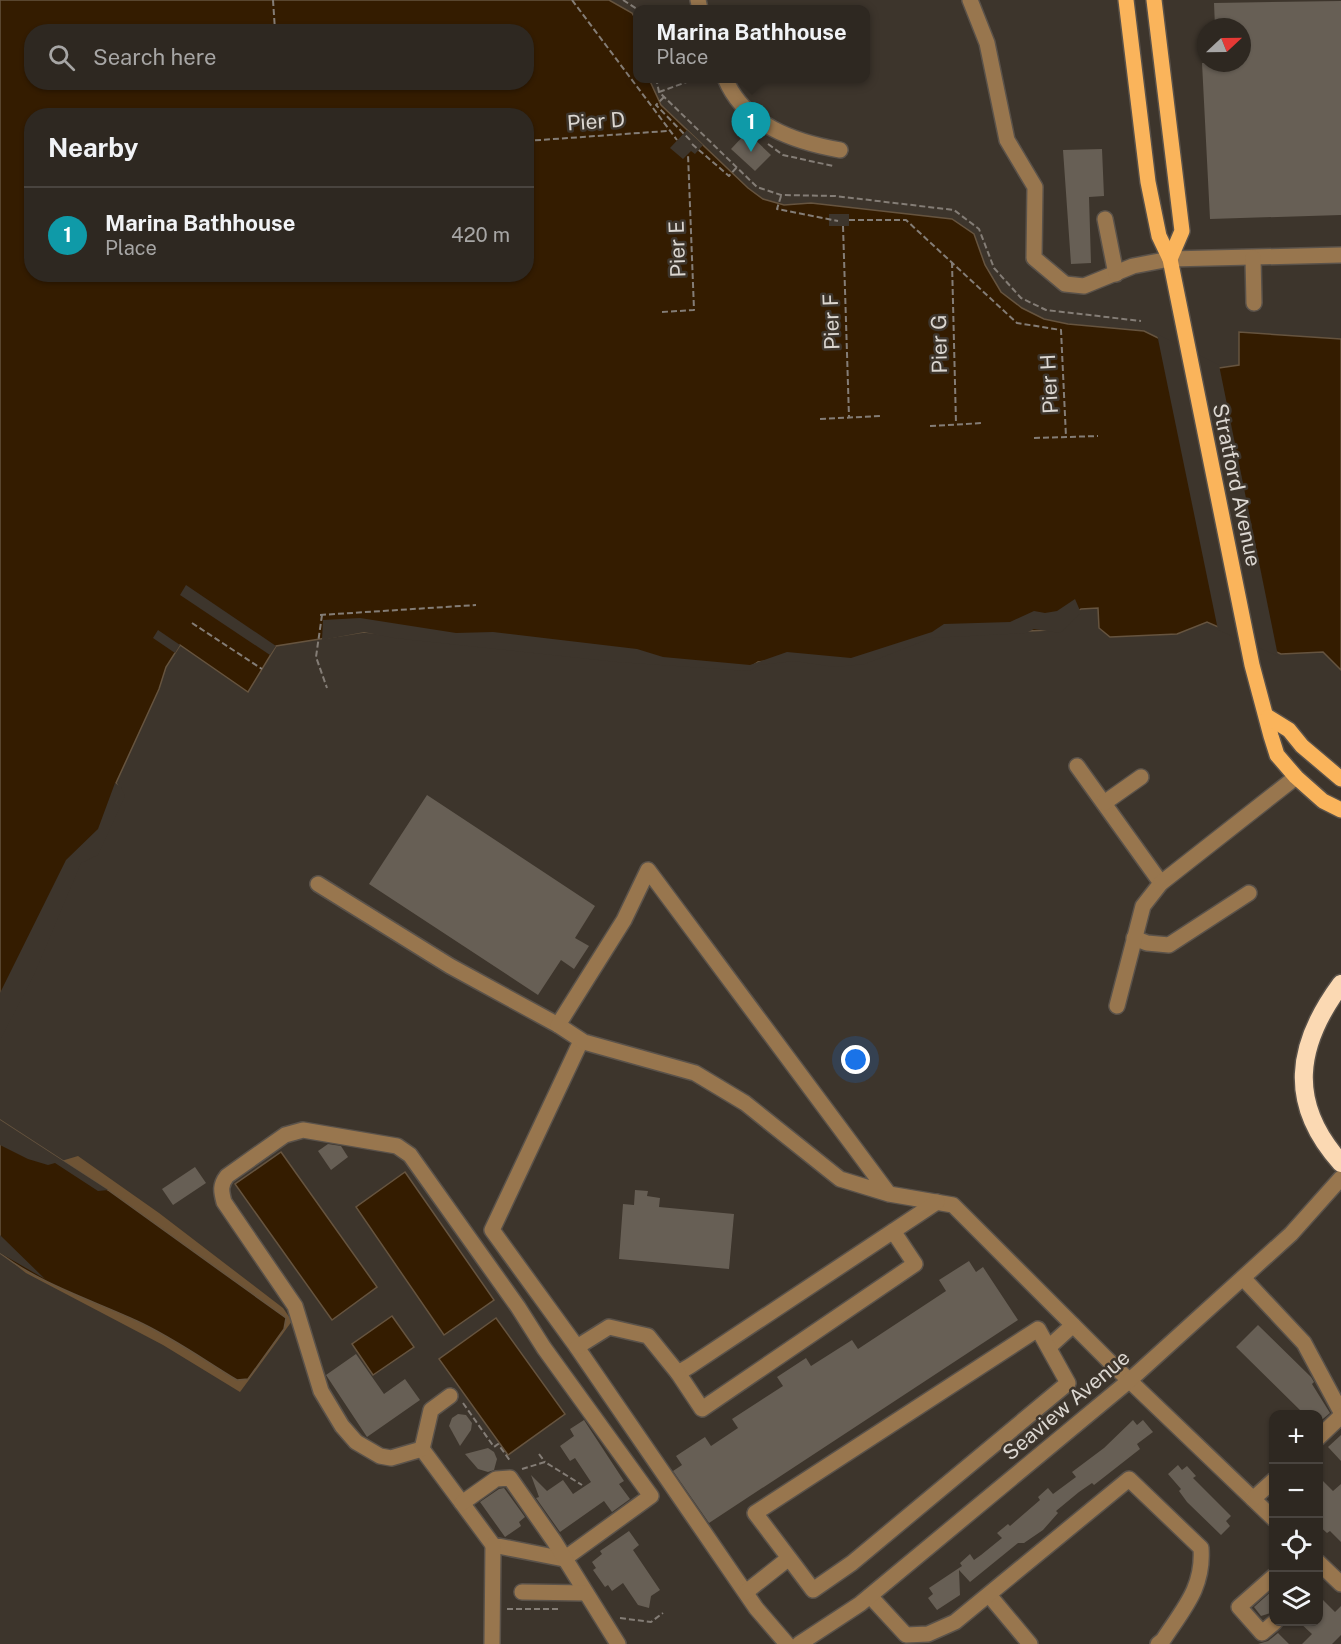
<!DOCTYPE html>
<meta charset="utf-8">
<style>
:root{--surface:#2e2821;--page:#36302a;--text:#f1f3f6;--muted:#a7a6a5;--line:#49443f;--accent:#8abfa5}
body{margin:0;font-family:"Public Sans",sans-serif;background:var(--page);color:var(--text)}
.controls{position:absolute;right:18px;bottom:18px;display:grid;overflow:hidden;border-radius:12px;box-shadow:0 2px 4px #0004}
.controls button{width:54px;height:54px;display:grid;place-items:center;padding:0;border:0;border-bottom:2px solid var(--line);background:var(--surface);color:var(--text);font:30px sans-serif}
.compass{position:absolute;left:1197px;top:18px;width:54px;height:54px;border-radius:50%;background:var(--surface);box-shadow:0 2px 4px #0004;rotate:68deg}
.you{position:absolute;left:856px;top:1060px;width:21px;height:21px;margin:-15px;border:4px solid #fff;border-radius:50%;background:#1a73e8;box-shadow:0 0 0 9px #1a73e833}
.badge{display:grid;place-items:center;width:39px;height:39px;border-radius:50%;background:var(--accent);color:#fff;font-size:20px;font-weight:700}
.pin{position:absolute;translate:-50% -50px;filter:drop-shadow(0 2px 3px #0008)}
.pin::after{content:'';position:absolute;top:32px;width:21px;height:18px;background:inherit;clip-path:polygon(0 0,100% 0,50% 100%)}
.popup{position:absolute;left:633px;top:5px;width:237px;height:78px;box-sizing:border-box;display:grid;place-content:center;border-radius:12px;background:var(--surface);filter:drop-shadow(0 2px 4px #0005);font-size:20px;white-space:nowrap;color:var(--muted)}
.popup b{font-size:22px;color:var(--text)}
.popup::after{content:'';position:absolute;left:50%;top:100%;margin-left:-12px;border:12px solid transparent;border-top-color:var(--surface)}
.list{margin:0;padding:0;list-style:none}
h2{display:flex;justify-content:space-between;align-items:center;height:78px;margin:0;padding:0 24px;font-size:26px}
h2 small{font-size:20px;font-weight:400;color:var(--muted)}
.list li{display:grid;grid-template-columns:39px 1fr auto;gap:18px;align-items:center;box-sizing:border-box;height:96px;padding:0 24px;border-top:2px solid var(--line)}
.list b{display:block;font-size:22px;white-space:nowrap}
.list p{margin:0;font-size:20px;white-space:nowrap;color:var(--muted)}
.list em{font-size:20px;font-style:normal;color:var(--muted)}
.icon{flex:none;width:33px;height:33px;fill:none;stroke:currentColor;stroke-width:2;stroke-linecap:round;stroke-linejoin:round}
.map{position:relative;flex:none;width:1341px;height:1644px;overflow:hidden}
.search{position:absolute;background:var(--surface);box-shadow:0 2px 4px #0004;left:24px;top:24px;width:510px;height:66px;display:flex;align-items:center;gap:15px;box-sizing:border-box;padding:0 21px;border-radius:24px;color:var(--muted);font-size:22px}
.panel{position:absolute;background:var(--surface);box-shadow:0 2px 4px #0004;left:24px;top:108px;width:510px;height:174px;border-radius:24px}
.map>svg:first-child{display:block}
.green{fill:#6f5435}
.water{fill:#341c00;stroke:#66543f;stroke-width:1.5;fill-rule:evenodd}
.pier{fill:#3d352c}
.building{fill:#675f55}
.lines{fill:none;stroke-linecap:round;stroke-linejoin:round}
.minor-casing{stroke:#5a524a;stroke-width:18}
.major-casing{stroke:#5a524a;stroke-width:18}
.highway-casing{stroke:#5a524a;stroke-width:21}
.path{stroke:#847d76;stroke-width:2;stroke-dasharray:6 3;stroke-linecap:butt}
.minor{stroke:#98764e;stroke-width:15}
.major{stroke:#fab45b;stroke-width:15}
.highway{stroke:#fbd9b3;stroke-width:18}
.labels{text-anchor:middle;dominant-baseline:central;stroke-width:5;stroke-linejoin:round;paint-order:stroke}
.street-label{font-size:21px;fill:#dcd7d1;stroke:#3d352c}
</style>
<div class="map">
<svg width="1341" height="1644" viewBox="0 0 1341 1644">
<rect width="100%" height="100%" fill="#3d352c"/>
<!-- green -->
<polygon class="green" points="78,1156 159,1213 283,1308 292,1321 240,1392 163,1345 26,1273 12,1262 2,1237 48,1165"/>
<!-- water -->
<g class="water">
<path d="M0,0H609L632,13L637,21V78L649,79L661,105L748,188L763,199L784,205L811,203L952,219L974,234L985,265L1001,292L1022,308L1044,319L1068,324L1144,331L1219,368L1239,365V332L1341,339V670L1323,652L1281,654L1207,622L1177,634L1110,637L1099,628L1098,608L1081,609L1050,630L930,635L864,661L794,658L758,662L749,668L617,659L364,632L276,646L248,692L180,645L166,667L159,689L116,783L123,795L79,861L0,1037ZM32,32H526V82H32ZM32,116H526V274H32Z"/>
<path d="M0,1120L108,1190L286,1318L284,1329L248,1379L237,1380C204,1360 172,1337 137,1321C92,1300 40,1284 0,1253Z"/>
<polygon points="281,1152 377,1287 332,1320 235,1184"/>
<polygon points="405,1172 494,1300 444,1335 356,1207"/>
<polygon points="392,1316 414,1347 373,1375 352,1344"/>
<polygon points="496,1318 565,1414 508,1455 439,1359"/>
</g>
<!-- pier -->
<g class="pier">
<polygon points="687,130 703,145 695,154 691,151 683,159 670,148"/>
<rect x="829" y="214" width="20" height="12"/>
<polygon points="1157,334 1219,365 1278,656 1218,630"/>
<polygon points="186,585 276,646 270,655 180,595"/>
<polygon points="1075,599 1081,613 1060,633 1034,629 1026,633 931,638 865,664 835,667 794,661 759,665 749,671 617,662 394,638 364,632 322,640 323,620 360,618 456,633 493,632 637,649 663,657 750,665 787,652 851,658 932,632 944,624 1010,622 1034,611 1045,613 1057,611"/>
<polygon points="158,630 180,645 175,653 153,638"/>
<polygon points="115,783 121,787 125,796 98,855 81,863 34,975 0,1040 0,993 66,860 98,829"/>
<polygon points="0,1120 108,1190 98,1191 55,1163 48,1165 28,1159 0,1145"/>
<polygon points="0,1235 2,1237 45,1279 0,1253"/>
</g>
<!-- building -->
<g class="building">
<polygon points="1341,1 1341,215 1210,219 1202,63 1242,63 1242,27 1215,27 1214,3"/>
<polygon points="747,132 771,155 755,171 731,149"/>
<polygon points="1102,149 1104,196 1089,197 1091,263 1071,264 1063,150"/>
<polygon points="427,795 595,906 575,938 589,946 574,969 561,960 538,995 369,884"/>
<polygon points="328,1144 341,1146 348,1157 331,1170 318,1151"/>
<polygon points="195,1167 206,1183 173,1205 162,1189"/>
<polygon points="635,1190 648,1191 647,1196 660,1198 659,1207 734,1214 729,1269 619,1259 623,1204 634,1205"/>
<polygon points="969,1261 976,1272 983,1267 1018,1320 709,1523 673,1471 682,1465 676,1456 705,1437 711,1446 738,1428 732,1419 783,1386 777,1377 806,1358 811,1366 852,1340 858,1349 946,1291 939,1280"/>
<polygon points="1258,1325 1311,1377 1314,1382 1312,1384 1330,1413 1318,1423 1318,1414 1304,1414 1236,1347"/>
<polygon points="356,1354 384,1394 405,1379 420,1400 367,1437 326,1375"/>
<polygon points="458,1414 466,1415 472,1423 471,1430 460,1446 449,1426 452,1418"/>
<polygon points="584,1420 624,1481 619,1484 630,1499 612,1512 604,1501 560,1532 536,1498 539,1497 531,1475 547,1491 563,1480 573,1494 591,1482 575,1458 570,1461 560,1446 574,1436 570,1429"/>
<polygon points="1133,1420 1137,1425 1143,1420 1153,1432 1137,1444 1140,1449 1094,1485 1092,1483 1079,1492 1056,1511 1058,1513 1043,1530 1024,1543 1018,1543 970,1582 959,1570 960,1595 937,1610 928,1598 933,1594 929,1588 962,1566 960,1563 970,1554 974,1560 981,1555 1002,1538 997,1533 1008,1524 1010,1526 1040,1500 1038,1497 1048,1488 1053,1494 1076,1477 1072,1472 1104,1448"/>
<polygon points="1341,1435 1341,1461 1328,1447"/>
<polygon points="488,1448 494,1452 497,1459 494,1470 488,1472 478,1469 465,1454"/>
<polygon points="1178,1465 1182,1470 1187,1466 1196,1476 1193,1478 1231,1516 1226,1521 1230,1526 1221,1535 1187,1502 1179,1491 1181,1489 1168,1474"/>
<polygon points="1318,1476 1333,1491 1341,1484 1341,1542 1330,1531 1327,1533 1318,1525"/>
<polygon points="504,1488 525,1517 519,1522 521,1526 505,1537 480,1502 499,1489"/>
<polygon points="629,1531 639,1545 633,1550 660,1590 651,1596 649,1608 638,1605 623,1583 612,1591 608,1585 605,1587 593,1570 596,1568 592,1562 602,1554 600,1551"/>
<polygon points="1274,1589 1274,1612 1261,1616 1254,1607"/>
<polygon points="1318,1595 1335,1612 1341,1606 1341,1635 1332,1644 1302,1644 1312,1634 1299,1622 1318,1622"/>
<polygon points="1278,1633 1289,1644 1258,1644 1268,1641"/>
</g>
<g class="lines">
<!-- minor casing -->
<g class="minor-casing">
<g id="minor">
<polyline points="698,0 700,9"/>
<polyline points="970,0 987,43 1007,140 1035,187 1034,258 1065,284 1084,286 1133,266 1170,259 1341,255"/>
<path d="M725,78C744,125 795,142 840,150"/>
<polyline points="1105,219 1116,274"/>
<polyline points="1253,258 1254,303"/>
<polyline points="1077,766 1161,883"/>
<polyline points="1104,803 1141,777"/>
<polyline points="318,884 450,966 558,1025"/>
<polyline points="1134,938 1147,943 1169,945 1249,893"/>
<polyline points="1117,1006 1143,906 1161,883 1296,777"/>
<polyline points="581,1041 492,1230 574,1343 756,1608 787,1644"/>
<path d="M303,1130L397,1146L410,1155L518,1307L544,1348L651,1496L564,1559L493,1545L422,1449L391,1458L380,1456L356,1442L342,1426L321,1391L295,1306L224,1202C221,1191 220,1185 227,1176L285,1135Z"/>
<polyline points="889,1194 648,870 624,920 558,1025 584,1042 695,1073 745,1103 840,1179 889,1194 953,1205 1109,1361 1274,1519"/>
<polyline points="893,1231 915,1264 702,1409 678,1373 690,1366 937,1202"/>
<polyline points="1243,1278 1304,1343 1341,1412"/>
<polyline points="577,1347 609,1327 648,1336 678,1373"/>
<polyline points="1049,1347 1073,1325"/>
<polyline points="1318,1438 1341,1416"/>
<polyline points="422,1449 431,1410 450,1396"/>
<polyline points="1253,1499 1274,1480"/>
<polyline points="462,1503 496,1479 510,1478 554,1541 618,1644"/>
<polyline points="1318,1562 1341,1584"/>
<polyline points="1274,1576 1239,1607 1262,1633 1275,1622"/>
<polyline points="522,1592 586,1593"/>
<polyline points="746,1592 789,1558 755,1513 1038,1329 1068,1383 852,1563 813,1590 789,1558"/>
<polyline points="989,1595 1030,1644"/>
<path d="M870,1596L906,1635L928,1634L955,1622L1129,1479L1201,1548C1204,1587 1184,1608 1163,1640L1158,1644"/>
<polyline points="492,1644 493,1545"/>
<polyline points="799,1644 860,1604 1130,1380 1291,1234 1341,1178"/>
</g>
</g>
<!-- major casing -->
<g class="major-casing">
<g id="major">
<polyline points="1126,0 1148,182 1159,236 1170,259 1252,665 1271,736 1277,755 1296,777 1323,801 1341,810"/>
<polyline points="1154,0 1182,231 1170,259"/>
<polyline points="1268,717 1289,730 1302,746 1341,779"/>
</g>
</g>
<!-- highway casing -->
<g class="highway-casing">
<path id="highway" d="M1341,984C1296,1045 1287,1103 1341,1163"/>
</g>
<!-- path -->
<g class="path">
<polyline points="273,0 275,30"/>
<polyline points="572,0 677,140"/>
<polyline points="623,0 637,9"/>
<polyline points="656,78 659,92 757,187 781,195 835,196 954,210 979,229 994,268 1021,298 1046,310 1141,321"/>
<polyline points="659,92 698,78"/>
<polyline points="664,97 656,105 690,140"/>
<polyline points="230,115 230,116"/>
<polyline points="526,141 667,131"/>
<polyline points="692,144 729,176 737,167"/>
<polyline points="768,144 783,155 833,166"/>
<polyline points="781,196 777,209 838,221"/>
<polyline points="849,220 906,220 1017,323 1061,330 1066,437"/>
<polyline points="843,226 849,417"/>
<polyline points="952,262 956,424"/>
<polyline points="662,312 694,310 688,154"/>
<polyline points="820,419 880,416"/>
<polyline points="930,426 983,423"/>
<polyline points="1034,438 1098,436"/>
<polyline points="320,615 476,605"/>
<polyline points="322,615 316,657 327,688"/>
<polyline points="192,623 262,669"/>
<polyline points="463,1403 494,1447 498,1444 511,1462"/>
<polyline points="539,1454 545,1462"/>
<polyline points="522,1469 545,1462 582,1485"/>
<polyline points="507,1609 559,1609"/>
<polyline points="620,1618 651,1622 663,1613"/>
</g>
<!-- minor -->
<use href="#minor" class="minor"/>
<!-- major -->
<use href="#major" class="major"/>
<!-- highway -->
<use href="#highway" class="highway"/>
</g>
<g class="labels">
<!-- street labels -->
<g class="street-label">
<text transform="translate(596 121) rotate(-4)">Pier D</text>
<text transform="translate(677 249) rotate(-92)">Pier E</text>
<text transform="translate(831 322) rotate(-92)">Pier F</text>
<text transform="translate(939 344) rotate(-91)">Pier G</text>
<text transform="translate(1049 384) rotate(-93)">Pier H</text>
<text transform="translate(1237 485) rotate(78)">Stratford Avenue</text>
<text transform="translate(1066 1405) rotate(-40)">Seaview Avenue</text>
</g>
</g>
</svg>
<div class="controls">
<button>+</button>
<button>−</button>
<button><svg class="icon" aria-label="locate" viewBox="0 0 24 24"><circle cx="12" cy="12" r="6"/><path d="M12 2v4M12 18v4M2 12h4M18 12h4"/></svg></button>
<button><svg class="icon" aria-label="layers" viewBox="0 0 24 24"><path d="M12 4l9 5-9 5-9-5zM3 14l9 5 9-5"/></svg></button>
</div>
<svg class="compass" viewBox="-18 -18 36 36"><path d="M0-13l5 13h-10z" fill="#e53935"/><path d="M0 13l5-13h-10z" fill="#a7a6a5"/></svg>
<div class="you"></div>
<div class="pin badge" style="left:751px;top:152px;background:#0f9aa8">1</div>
<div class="popup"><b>Marina Bathhouse</b>Place</div>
<div class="search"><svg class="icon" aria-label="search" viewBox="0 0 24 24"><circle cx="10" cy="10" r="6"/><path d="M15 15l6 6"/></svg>Search here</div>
<section class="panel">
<h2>Nearby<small></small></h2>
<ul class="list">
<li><span class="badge" style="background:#0f9aa8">1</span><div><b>Marina Bathhouse</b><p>Place</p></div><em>420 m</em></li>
</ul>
</section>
</div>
